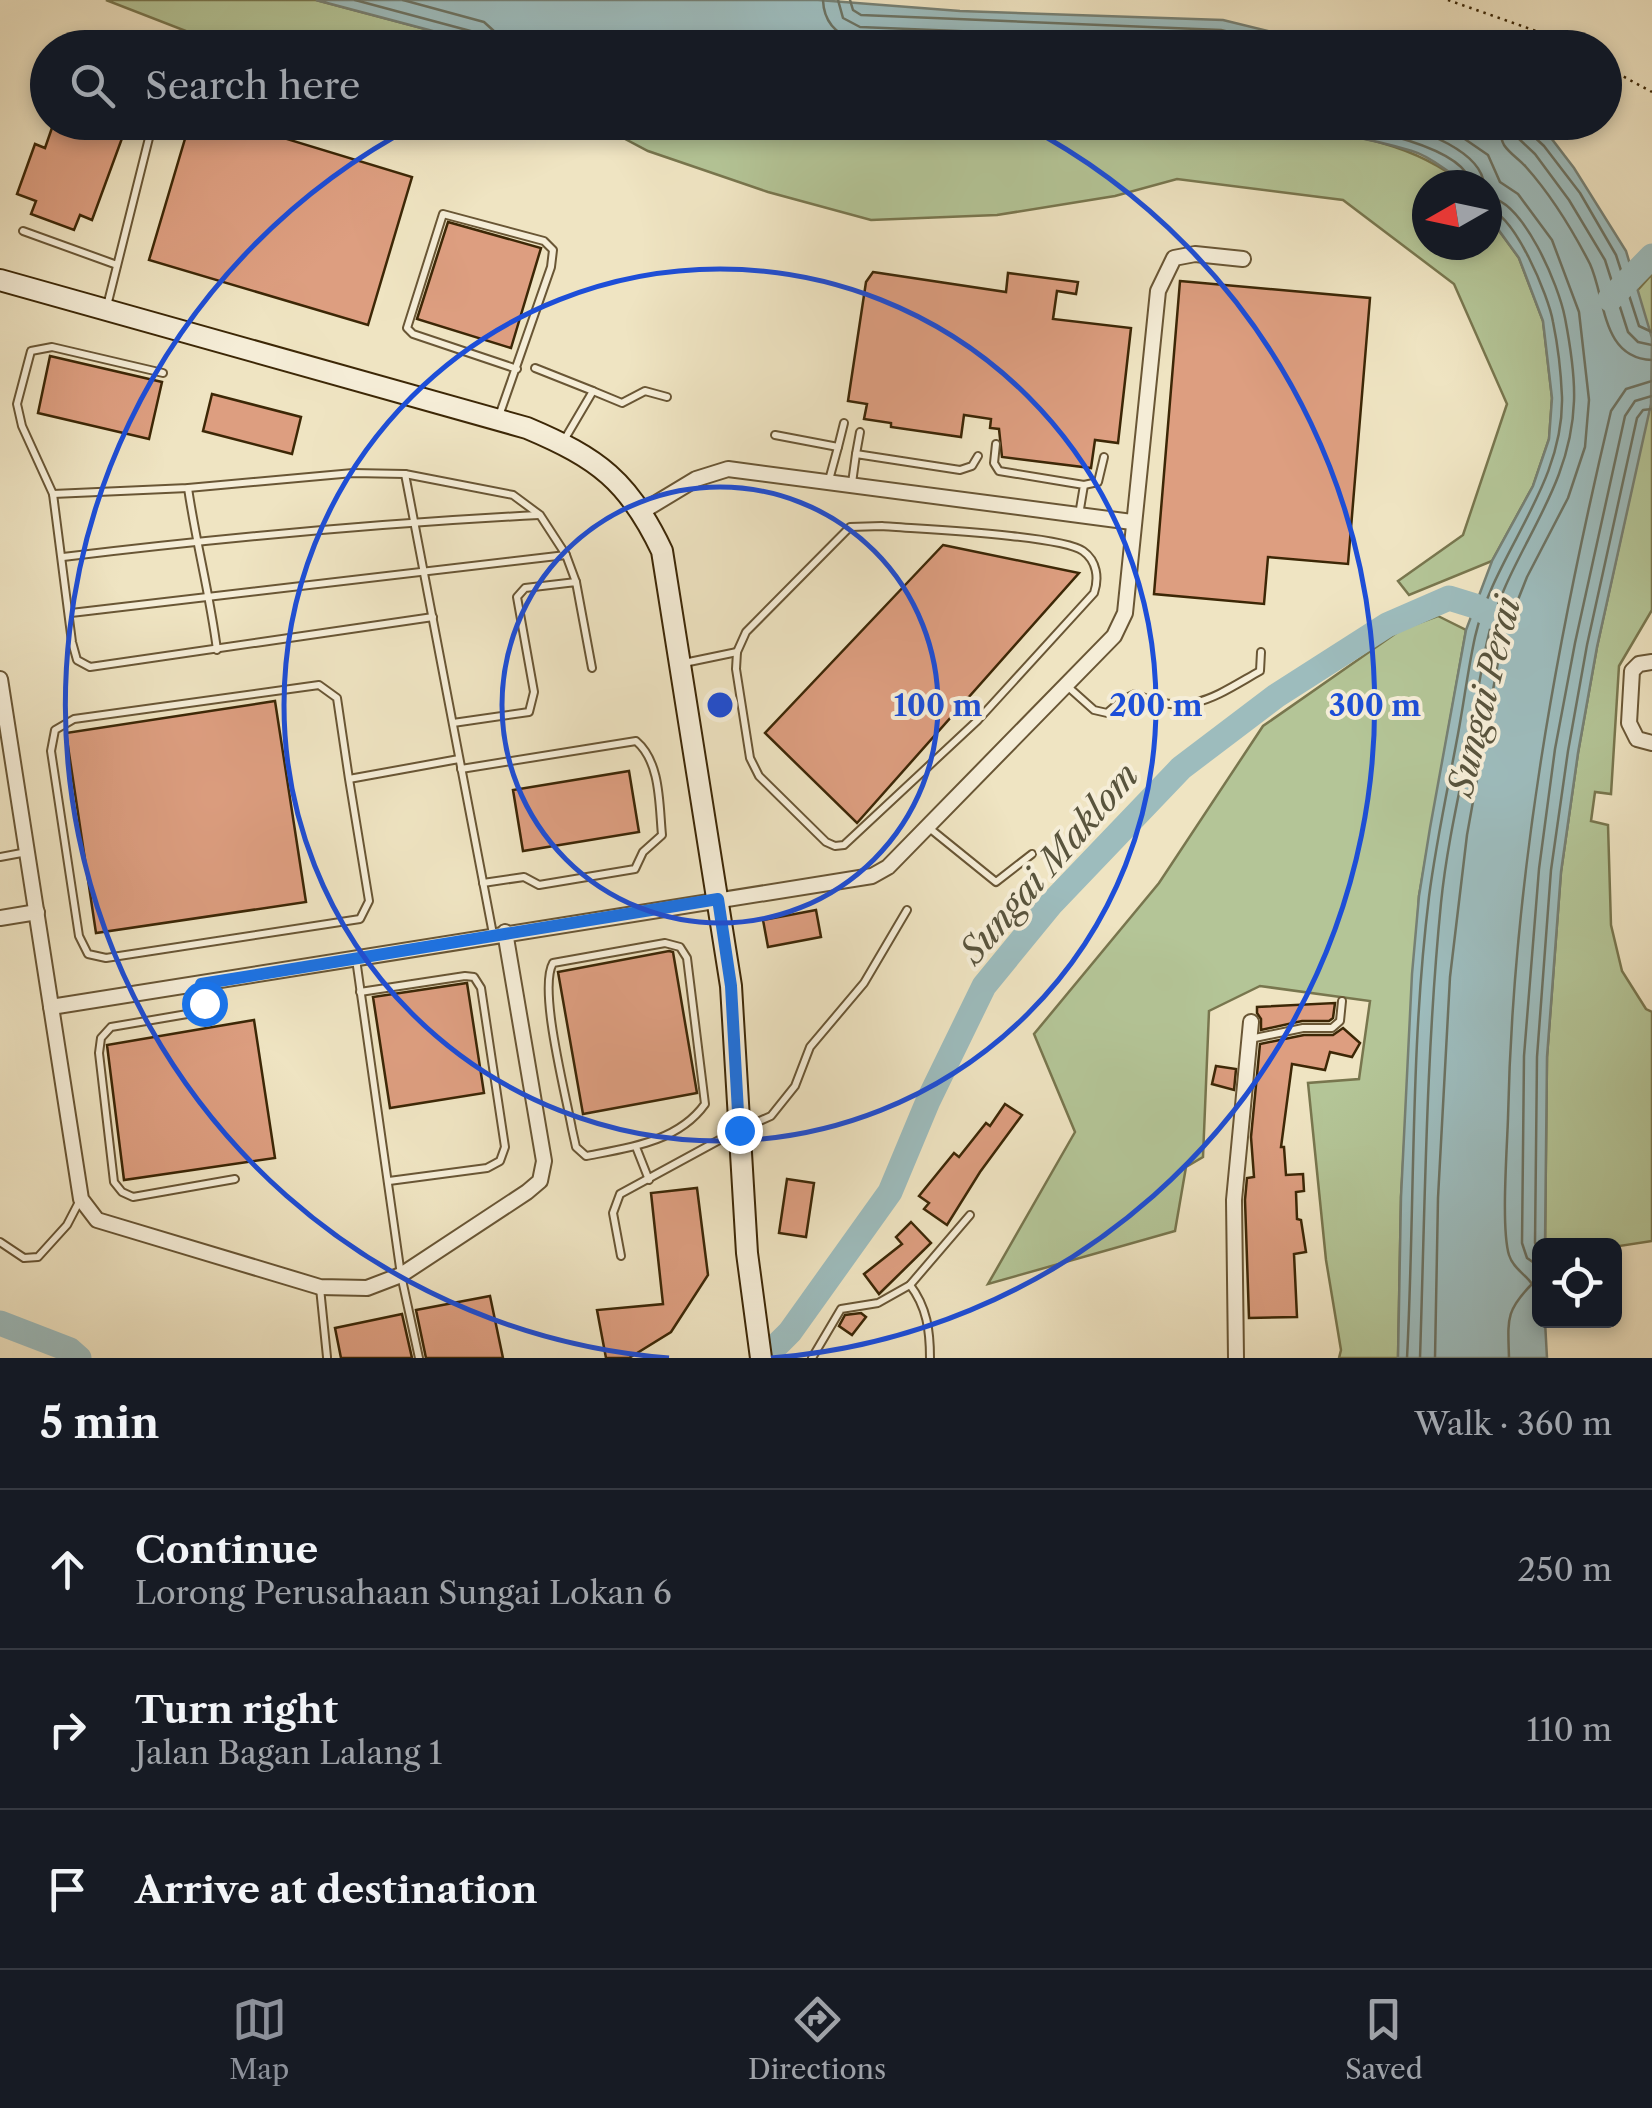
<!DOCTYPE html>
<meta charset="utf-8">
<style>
:root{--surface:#171b24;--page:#242831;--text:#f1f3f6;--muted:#9ea1a6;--line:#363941;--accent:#8c9099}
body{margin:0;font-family:"Libre Caslon Text",serif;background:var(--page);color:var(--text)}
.controls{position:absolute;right:30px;bottom:30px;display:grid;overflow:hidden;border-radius:15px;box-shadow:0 5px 15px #0003}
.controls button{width:90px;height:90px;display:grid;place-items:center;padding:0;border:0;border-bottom:2px solid var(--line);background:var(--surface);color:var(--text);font:50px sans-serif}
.compass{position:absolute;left:1412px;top:170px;width:90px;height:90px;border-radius:50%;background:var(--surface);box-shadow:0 5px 15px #0003;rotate:261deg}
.stop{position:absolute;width:30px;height:30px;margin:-22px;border:8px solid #1a73e8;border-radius:50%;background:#fff}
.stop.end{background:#1a73e8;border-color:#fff;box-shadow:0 2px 10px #0008}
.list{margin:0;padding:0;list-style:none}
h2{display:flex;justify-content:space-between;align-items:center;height:130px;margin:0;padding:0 40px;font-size:42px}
h2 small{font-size:32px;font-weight:400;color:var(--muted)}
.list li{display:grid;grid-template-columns:65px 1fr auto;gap:30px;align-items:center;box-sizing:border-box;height:160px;padding:0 40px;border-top:2px solid var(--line)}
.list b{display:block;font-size:38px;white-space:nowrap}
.list p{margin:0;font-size:32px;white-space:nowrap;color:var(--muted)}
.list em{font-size:32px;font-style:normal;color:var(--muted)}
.icon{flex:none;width:55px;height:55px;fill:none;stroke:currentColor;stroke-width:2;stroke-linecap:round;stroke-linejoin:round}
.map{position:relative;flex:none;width:1652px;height:1358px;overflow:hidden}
.search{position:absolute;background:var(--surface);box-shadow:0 5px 15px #0003;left:30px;right:30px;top:30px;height:110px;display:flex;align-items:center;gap:25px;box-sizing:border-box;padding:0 35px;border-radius:55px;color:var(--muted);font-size:38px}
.sheet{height:610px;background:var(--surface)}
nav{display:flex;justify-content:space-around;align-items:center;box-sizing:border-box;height:140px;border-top:2px solid var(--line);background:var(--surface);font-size:28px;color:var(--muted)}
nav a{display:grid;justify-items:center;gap:5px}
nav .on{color:var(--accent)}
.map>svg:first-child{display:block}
.green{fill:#b4c597;stroke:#78764e;stroke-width:2.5}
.water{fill:#9dbcbd;stroke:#768074;stroke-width:2.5}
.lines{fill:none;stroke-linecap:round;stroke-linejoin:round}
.shore{stroke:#6c7262;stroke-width:2.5}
.river{stroke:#9dbcbd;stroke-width:25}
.building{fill:#dd9e80;stroke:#3c2706;stroke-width:2.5}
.service-casing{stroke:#695635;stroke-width:10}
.minor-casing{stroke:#695635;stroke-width:18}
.secondary-casing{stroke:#3c2706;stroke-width:24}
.path{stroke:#3c2706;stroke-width:2.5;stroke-dasharray:2.5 5;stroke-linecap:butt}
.service{stroke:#f5edd7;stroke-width:6}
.minor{stroke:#f5edd7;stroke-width:14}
.secondary{stroke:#f5edd7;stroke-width:20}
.route{stroke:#1a73e8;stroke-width:12}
.ring{fill:none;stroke:#1d4ed8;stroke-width:5}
.labels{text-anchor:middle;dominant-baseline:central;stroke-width:8;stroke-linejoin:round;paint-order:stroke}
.water-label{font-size:35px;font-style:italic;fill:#59543d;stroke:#f5edd7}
.centre{fill:#1d4ed8;stroke:#f5edd7;stroke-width:5}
.ring-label{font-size:30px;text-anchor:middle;font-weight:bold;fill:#1d4ed8;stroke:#f5edd7;stroke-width:8;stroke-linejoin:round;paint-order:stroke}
</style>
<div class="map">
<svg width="1652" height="1358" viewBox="0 0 1652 1358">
<rect width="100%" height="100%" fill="#efe4c2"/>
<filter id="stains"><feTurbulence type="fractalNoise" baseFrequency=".002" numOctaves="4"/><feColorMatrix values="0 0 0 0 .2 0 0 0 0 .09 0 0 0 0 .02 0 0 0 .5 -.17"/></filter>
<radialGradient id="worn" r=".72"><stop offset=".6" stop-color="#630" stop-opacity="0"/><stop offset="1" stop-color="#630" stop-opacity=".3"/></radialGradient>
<!-- green -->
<g class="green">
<polygon points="106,0 316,0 493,47 227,47"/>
<path d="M595,123H1260C1337,134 1402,135 1466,185H1427V245H1487V214L1519,258L1543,321L1552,398L1549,439L1533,486L1492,561L1409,595L1398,581L1463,535L1507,404L1454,284L1343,200L1177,179L1115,196L997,215L871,220L768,192L648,151Z"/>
<polygon points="1652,274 1652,338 1636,292"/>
<polygon points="1652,395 1652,610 1619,666 1611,794 1595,792 1591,821 1608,825 1611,925 1622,971 1646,1009 1652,1012 1652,1241 1619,1246 1615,1262 1614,1246 1545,1246 1547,1057 1561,872 1578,753 1597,647"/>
<polygon points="1438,616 1466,630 1419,896 1401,1197 1398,1358 1339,1358 1341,1350 1326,1260 1308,1083 1359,1079 1370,1001 1260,986 1209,1011 1203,1157 1186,1167 1175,1231 988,1284 1075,1132 1034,1034 1159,883 1263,726 1402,629"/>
</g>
<!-- water -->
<g class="water">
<polygon points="316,0 818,0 960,11 1223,20 1334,47 493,47"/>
<path d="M1220,123H1532L1551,138L1574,168L1626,251L1652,338L1651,404L1597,647L1578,753L1561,872L1547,1057L1545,1245L1540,1246V1320L1545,1321L1547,1358H1398L1401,1197L1412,974L1419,896L1430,828L1466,630L1492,561L1533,486L1549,439L1552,398L1543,321L1519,258L1487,214V185C1453,185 1442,160 1412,151C1350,133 1284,124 1220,123Z"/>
</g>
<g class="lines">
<!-- shore -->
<g class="shore">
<polyline points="355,0 478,33 484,38 486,48"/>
<polyline points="403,0 484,22 495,32 499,48"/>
<path d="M823,0C825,56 901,45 941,48"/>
<polyline points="838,0 843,18 860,27 1220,42 1244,48"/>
<polyline points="850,0 853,10 861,15 1221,30 1296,48"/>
<path d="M1325,122C1358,127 1467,146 1471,185"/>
<path d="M1392,122C1421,130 1482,151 1484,185"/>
<path d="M1499,122C1500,131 1500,138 1504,145C1510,154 1519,159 1526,167C1551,195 1573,231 1590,264C1606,299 1601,358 1652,360"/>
<polyline points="1514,122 1518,138 1535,154 1569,200 1605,260 1628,332 1638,342 1652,345"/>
<polyline points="1527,122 1529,132 1544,146 1580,193 1616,255 1639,326 1652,332"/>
<polyline points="1540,1253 1535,1243 1537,1057 1551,870 1568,751 1587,645 1637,418 1643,410 1652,409"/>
<polyline points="1540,1267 1527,1258 1522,1243 1524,1056 1539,869 1555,749 1575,643 1625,416 1635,401 1652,396"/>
<path d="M1407,1358C1415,1205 1410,1050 1429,897C1436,842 1448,788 1458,734C1464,702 1468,669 1475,637C1494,553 1564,487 1562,397C1561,373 1558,346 1553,322C1549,297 1514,212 1487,209"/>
<path d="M1420,1358C1425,1206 1426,1054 1441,903C1446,853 1457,803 1467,754C1474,717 1479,679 1487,642C1505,555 1571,496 1574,401C1575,375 1570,344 1565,318C1559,286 1523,199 1487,197"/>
<polyline points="1435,1358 1438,1198 1450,977 1467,835 1502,640 1527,577 1568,498 1585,447 1589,400 1579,312 1552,240 1518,194 1500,182 1488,155 1440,122"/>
<path d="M1509,1358C1508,1320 1505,1311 1532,1284C1525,1274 1513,1268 1509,1255C1501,1228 1507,1150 1508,1118C1513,878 1556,644 1611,411L1626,389L1652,381"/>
</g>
<!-- river -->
<g class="river">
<polyline points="1610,299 1652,256"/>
<polyline points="0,1323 70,1350 79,1358"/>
<polyline points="764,1358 790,1332 890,1192 928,1101 984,986 1051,904 1181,768 1276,696 1387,625 1449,598 1475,606 1505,623"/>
</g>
</g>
<!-- building -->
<g class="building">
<polygon points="54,122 128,122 92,220 80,215 74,230 31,214 36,201 17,194 35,144 45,148"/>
<polygon points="190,122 231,122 412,177 368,325 149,260"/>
<polygon points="448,222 541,248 511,348 417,319"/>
<polygon points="873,272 1006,292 1008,273 1078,282 1076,294 1057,291 1053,319 1131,328 1118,443 1095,440 1091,468 1002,457 999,429 990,428 991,419 964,415 961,437 891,427 891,423 864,419 867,404 848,401 866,282"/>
<polygon points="1180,281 1370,298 1348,564 1268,557 1264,604 1154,594"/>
<polygon points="50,356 162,382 149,439 38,413"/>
<polygon points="212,394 301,417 292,454 203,431"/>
<polygon points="943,545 1079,573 857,823 765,733"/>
<polygon points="275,701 306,902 96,933 66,733"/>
<polygon points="629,771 639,832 523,851 513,790"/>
<polygon points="816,910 821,937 768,947 763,920"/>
<polygon points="669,951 673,952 697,1093 583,1114 558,972"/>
<polygon points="467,983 484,1093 390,1108 373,997"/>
<polygon points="1335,1003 1333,1018 1329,1021 1302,1021 1261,1030 1261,1019 1257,1013 1257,1007"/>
<polygon points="254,1020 275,1158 124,1180 107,1045"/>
<polygon points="1343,1028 1360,1043 1352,1057 1330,1052 1325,1070 1292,1064 1281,1147 1284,1147 1286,1175 1303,1174 1304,1191 1296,1192 1297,1219 1301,1220 1306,1252 1294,1254 1297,1317 1249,1318 1245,1200 1247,1178 1254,1177 1251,1137 1260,1044 1304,1035 1333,1035"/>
<polygon points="1216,1066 1236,1069 1234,1090 1212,1084"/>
<polygon points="1005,1104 1022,1115 980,1172 947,1225 924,1209 929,1203 919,1196 954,1153 959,1157 986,1123 990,1126"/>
<polygon points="787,1179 814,1183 806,1237 779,1233"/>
<polygon points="697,1188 708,1275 671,1332 629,1358 606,1358 597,1310 663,1304 651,1193"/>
<polygon points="911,1222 931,1243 879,1294 864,1274 902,1244 896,1237"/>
<polygon points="490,1296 503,1358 426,1358 416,1310"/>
<polygon points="861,1313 866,1317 852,1335 839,1326 845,1315"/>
<polygon points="402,1314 412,1358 341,1358 335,1328"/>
</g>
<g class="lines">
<!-- service casing -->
<g class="service-casing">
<g id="service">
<polyline points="23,231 117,265"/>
<polyline points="107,306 153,122"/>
<polyline points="535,368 593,391"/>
<polyline points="163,373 52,347 31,351 17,404 22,426 53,494 72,642 77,660 90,667 433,617"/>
<polyline points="499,416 551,267 553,250 544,241 443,214 407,328 413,334 517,369"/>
<polyline points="775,435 838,447 829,480"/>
<polyline points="563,442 593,391 622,403 645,391 667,397"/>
<polyline points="996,444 994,463 999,471 1084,485 1079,515"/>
<polyline points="838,447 844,423"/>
<polyline points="856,454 860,432"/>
<polyline points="405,474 493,934"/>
<polyline points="852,483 856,454 960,470 972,466 978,456"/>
<polyline points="1084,485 1098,482 1104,457"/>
<path d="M188,488C196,543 210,595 217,650"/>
<polyline points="53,494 188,488 353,473 405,474 513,495 540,515 566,555 576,582"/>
<path d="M882,526C917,529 1061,535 1083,551C1097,561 1099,578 1094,593L978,720L844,845L835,846L826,842L759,776L750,758L736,669L737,652L746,632L850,527Z"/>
<path d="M63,557C221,538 380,523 539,515"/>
<polyline points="71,613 566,555"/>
<polyline points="684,663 737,652"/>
<path d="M1066,685L1094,710L1107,713L1122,700L1135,694C1189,718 1214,697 1260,671L1261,652"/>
<polyline points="453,723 529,712 534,692 517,597 525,588 576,582 592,668"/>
<path d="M461,769L636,741C661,762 659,805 662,835L643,852L635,869L539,885L524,877L483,883"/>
<polyline points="349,779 369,901 360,919 106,958 88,954 79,936 51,751 55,730 74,719 319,685 337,698 349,779 459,759"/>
<polyline points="928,827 996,882 1032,854"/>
<polyline points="0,857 27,852"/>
<path d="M665,943L680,947L687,958L705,1104C678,1142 628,1148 586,1156L576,1147L572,1129C566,1095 538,989 553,963Z"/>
<polyline points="356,959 401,1275 419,1358"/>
<polyline points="201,986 204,1003 199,1012 111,1027 101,1038 99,1053 114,1182 122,1192 133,1197 235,1179"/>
<polyline points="360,992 465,976 474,977 481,988 505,1147 500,1161 487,1168 389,1181"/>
<polyline points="1250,1039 1303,1028 1332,1028 1340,1021 1342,1001"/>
<polyline points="746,1127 771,1116 795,1086 810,1047 864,983 907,910"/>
<polyline points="636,1147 649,1180"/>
<polyline points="0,1242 24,1258 38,1257 67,1225 80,1200"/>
<polyline points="621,1256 613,1213 620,1194 734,1132"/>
<path d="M910,1285C927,1307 930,1331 930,1358"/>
<polyline points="320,1288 327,1357"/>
<polyline points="812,1358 841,1309 878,1303 910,1285 970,1215"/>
</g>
</g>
<!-- minor casing -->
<g class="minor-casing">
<g id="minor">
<polyline points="643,511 696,479 728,469 1132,522"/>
<polyline points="1652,662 1639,664 1632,671 1629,723 1637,739 1652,743"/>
<polyline points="0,679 81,1199 97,1220 320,1287 367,1288 401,1275 527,1192 540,1181 544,1161 505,932"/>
<polyline points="0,918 37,912"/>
<polyline points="51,1007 872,876 888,867 1114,636 1125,613 1158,291 1174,258 1195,254 1243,259"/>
<polyline points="1236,1358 1234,1200 1251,1022"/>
</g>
</g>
<!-- secondary casing -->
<g class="secondary-casing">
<path id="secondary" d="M0,280L527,428C598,458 629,481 662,551L731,986L747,1253L761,1358"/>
</g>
<!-- path -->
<g class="path">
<polyline points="1448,0 1539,32 1570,48"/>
<polyline points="1604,66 1652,92"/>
</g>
<!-- service -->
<use href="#service" class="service"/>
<!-- minor -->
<use href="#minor" class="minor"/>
<!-- secondary -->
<use href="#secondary" class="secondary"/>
</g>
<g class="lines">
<!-- route -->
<polyline class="route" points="204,1003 201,984 718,899 731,986 739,1130"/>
</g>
<!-- distance rings -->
<g class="ring">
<circle cx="720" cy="705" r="218"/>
<circle cx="720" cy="705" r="436"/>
<path d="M669 1358A655 655 0 0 1 418 124M1022 124A655 655 0 0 1 771 1358"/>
</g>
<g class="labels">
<!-- water labels -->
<g class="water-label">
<text transform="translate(1484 696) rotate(-76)">Sungai Perai</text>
<text transform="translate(1049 863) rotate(-49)">Sungai Maklom</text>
</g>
</g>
<circle cx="720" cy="705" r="15" class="centre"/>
<g class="ring-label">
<text x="938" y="716">100 m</text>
<text x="1156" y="716">200 m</text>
<text x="1375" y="716">300 m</text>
</g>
<rect width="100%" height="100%" filter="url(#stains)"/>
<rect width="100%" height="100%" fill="url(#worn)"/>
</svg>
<div class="controls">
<button><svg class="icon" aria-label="locate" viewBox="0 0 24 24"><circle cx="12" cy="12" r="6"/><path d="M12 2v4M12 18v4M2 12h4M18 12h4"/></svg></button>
</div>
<svg class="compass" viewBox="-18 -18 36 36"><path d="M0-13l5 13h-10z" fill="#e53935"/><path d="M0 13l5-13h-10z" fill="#9ea1a6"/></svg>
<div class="stop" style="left:204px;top:1003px"></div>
<div class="stop end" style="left:739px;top:1130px"></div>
<div class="search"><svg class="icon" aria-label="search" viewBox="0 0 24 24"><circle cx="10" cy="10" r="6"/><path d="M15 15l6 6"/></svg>Search here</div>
</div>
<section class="sheet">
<h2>5 min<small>Walk · 360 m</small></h2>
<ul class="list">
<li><svg class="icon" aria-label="ahead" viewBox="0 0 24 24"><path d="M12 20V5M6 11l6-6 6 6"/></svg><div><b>Continue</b><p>Lorong Perusahaan Sungai Lokan 6</p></div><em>250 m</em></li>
<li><svg class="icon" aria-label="right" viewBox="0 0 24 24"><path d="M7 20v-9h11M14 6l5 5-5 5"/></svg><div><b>Turn right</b><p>Jalan Bagan Lalang 1</p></div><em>110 m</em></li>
<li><svg class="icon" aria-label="arrive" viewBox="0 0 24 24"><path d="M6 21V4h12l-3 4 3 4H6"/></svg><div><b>Arrive at destination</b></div></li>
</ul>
</section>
<nav>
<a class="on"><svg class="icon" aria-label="map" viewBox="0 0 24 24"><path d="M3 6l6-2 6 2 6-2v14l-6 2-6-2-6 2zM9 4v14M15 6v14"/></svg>Map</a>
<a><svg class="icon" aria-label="directions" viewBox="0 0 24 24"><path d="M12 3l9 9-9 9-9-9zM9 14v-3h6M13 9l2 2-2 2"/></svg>Directions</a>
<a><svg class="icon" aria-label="saved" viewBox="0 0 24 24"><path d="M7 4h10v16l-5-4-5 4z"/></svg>Saved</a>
</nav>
